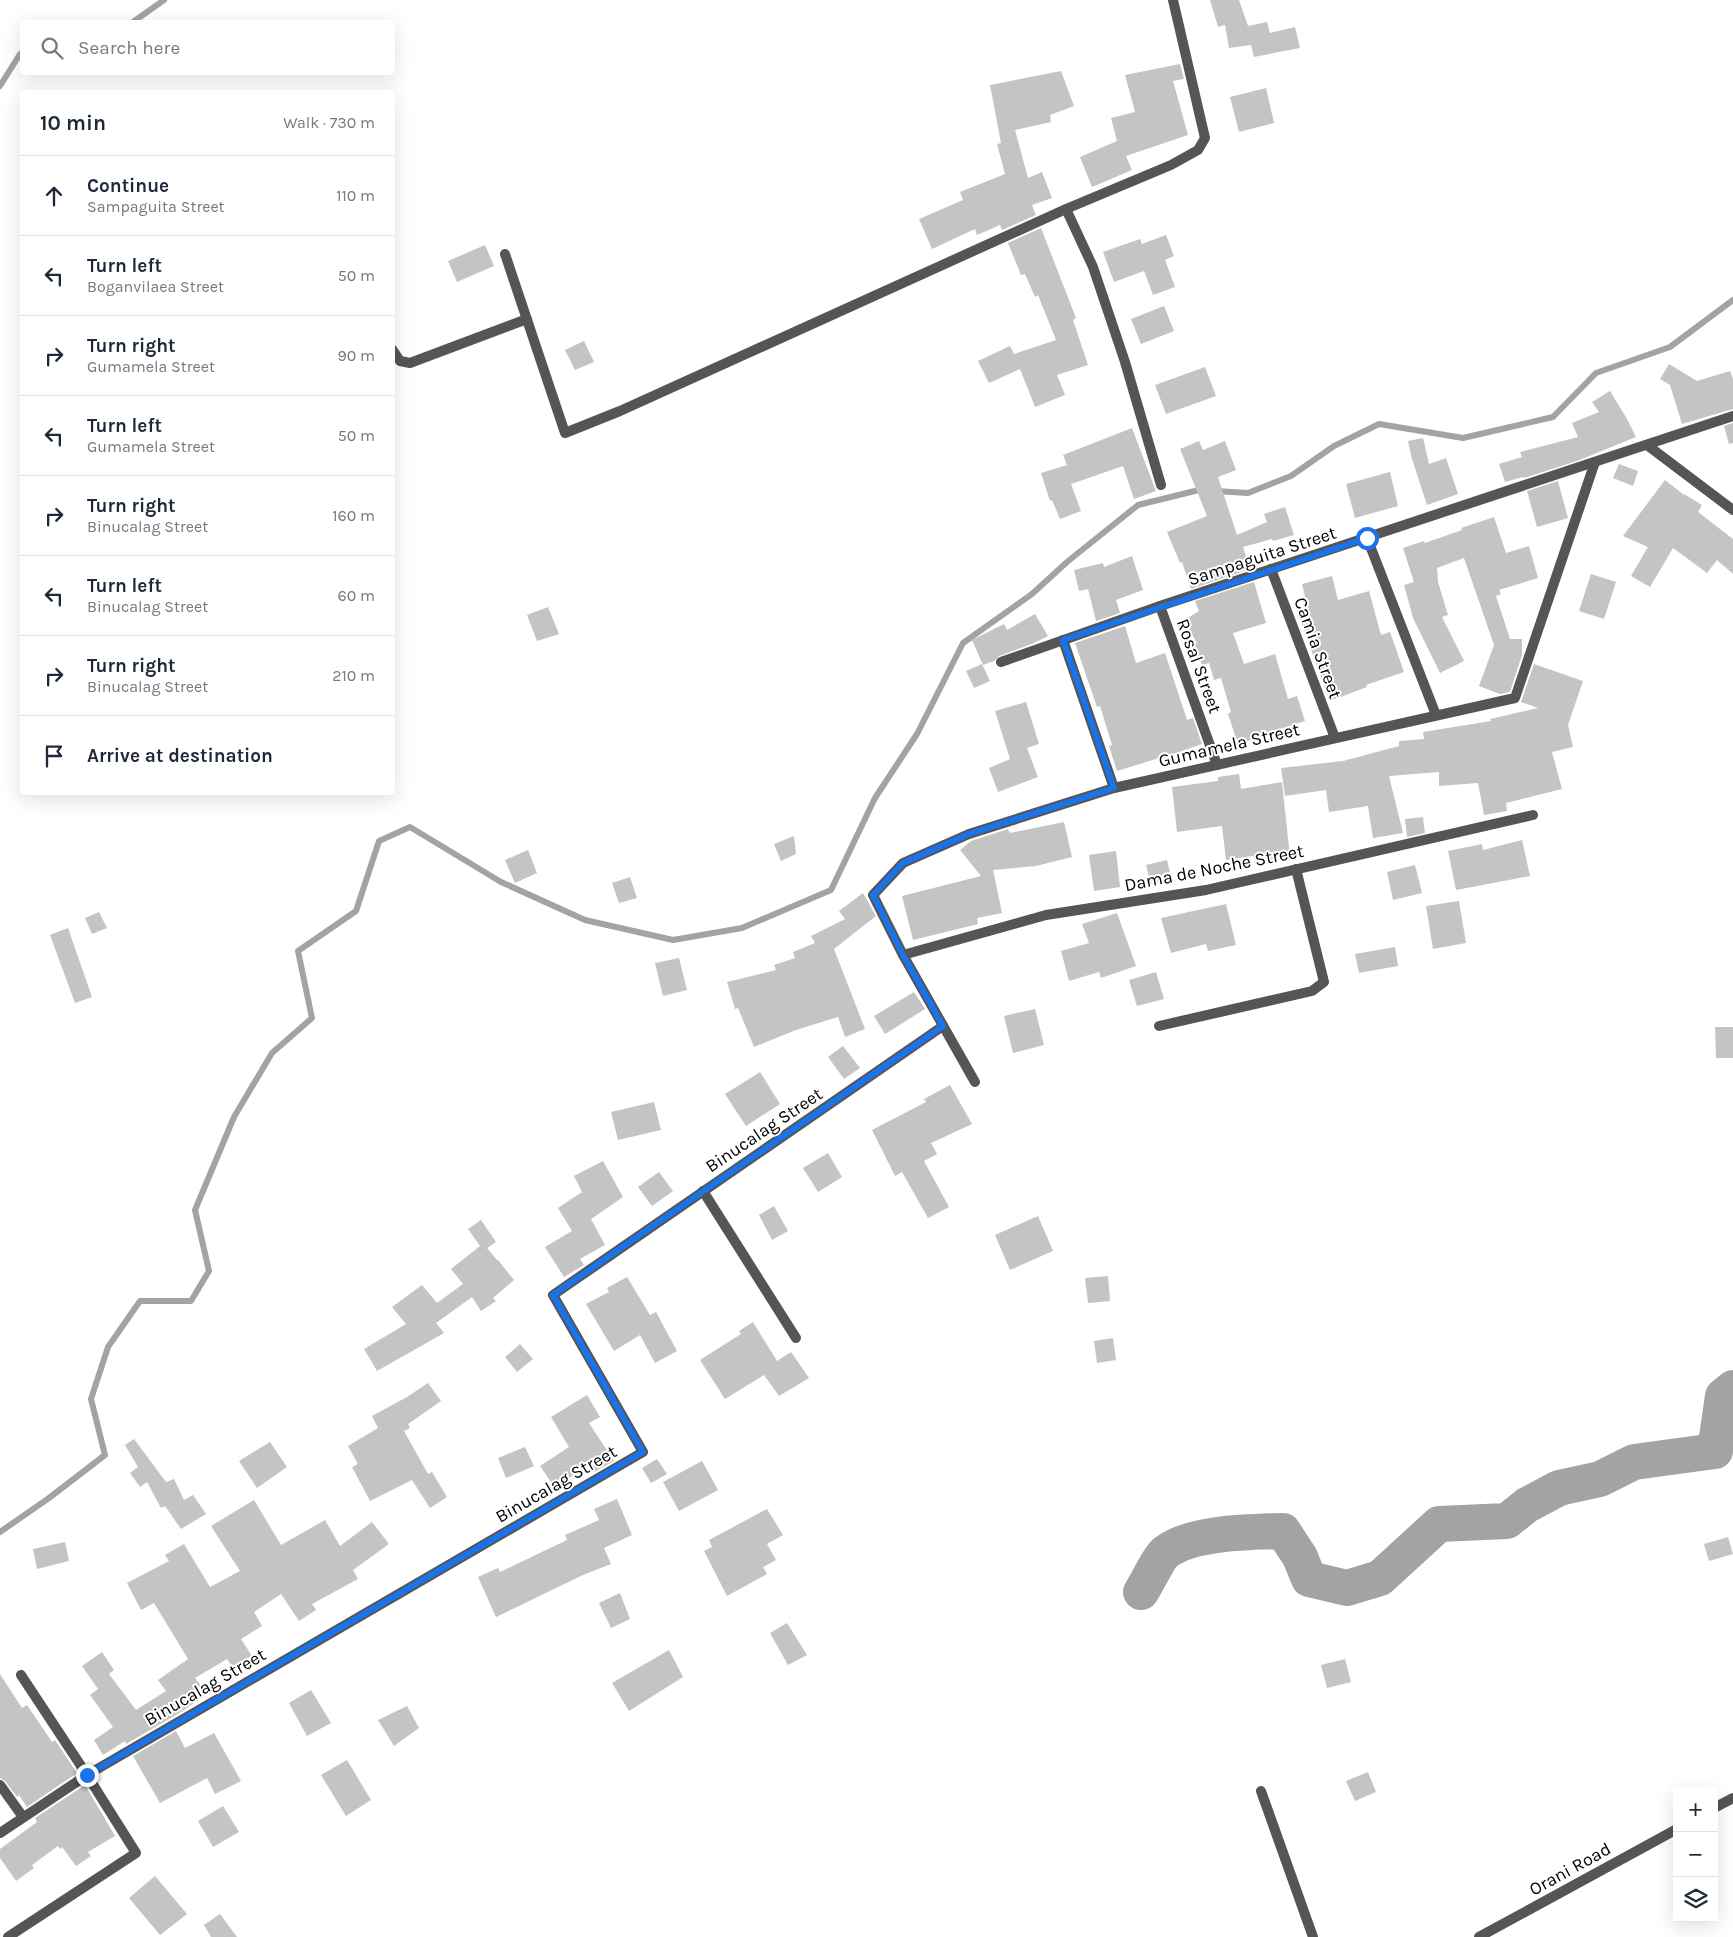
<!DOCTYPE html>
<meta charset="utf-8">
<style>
:root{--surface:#fff;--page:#f2f2f3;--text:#1f2937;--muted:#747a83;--line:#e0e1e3}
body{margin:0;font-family:Karla,sans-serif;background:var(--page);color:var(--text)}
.controls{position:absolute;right:15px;bottom:15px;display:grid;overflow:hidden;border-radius:5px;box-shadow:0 5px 20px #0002}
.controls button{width:45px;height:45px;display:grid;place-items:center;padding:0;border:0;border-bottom:1px solid var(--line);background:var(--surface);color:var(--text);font:25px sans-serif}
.stop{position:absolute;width:15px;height:15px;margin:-11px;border:4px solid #1a73e8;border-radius:50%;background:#fff}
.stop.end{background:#1a73e8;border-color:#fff;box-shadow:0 1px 5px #0008}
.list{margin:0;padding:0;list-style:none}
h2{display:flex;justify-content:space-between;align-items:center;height:65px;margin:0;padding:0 20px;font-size:21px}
h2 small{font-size:16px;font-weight:400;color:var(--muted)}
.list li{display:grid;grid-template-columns:32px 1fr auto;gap:15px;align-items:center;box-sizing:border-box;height:80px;padding:0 20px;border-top:1px solid var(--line)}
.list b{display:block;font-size:19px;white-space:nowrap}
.list p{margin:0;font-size:16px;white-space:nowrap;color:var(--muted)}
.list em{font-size:16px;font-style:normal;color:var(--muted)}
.icon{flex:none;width:28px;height:28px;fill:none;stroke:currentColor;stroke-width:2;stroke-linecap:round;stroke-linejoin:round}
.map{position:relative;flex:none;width:1733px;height:1937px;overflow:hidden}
.search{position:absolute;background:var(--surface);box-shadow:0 5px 20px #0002;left:20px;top:20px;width:375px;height:55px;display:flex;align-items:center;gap:12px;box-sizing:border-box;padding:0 18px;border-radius:5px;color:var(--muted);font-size:19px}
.panel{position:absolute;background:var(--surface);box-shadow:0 5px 20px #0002;left:20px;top:90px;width:375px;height:705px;border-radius:5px}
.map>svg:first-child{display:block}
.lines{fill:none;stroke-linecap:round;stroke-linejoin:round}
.stream{stroke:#a3a3a3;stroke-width:6}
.river{stroke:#a3a3a3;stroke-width:36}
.building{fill:#c4c4c4}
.minor{stroke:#555;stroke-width:10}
.route{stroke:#1a73e8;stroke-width:6}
.labels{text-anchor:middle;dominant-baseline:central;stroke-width:4;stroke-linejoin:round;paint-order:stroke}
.street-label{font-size:18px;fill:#000;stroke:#fff}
</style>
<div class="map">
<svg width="1733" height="1937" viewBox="0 0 1733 1937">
<rect width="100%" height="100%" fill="#fff"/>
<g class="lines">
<!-- stream -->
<g class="stream">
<polyline points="133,22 164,0"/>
<polyline points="0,86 20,54 22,53"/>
<polyline points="1215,491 1248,493 1291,476 1334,446 1379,424 1463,438 1553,417 1596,373 1670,347 1733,300"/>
<polyline points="0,1532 49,1498 105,1455 91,1399 108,1347 140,1301 191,1301 209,1271 195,1210 234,1117 272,1053 312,1018 298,951 356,911 379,841 410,827 501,882 585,920 673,940 742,928 831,890 875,798 917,734 963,643 1032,594 1067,562 1138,505 1199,490 1205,491"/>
</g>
<!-- river -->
<path class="river" d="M1141,1592C1147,1583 1159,1557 1166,1552C1192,1532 1251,1532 1283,1531L1300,1557L1309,1579L1347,1588L1380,1578L1439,1524L1507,1521L1527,1505L1559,1488L1600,1479L1634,1462L1715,1451L1723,1396L1733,1388"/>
</g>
<!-- building -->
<g class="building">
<polygon points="1210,0 1239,0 1248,26 1267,22 1270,33 1295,27 1300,48 1254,57 1251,45 1229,48 1225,25 1218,27"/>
<polygon points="1180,64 1184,79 1173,81 1188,135 1126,156 1132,170 1092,187 1080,157 1117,141 1111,118 1135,112 1125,75"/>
<polygon points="1061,71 1074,106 1050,115 1051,122 1015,130 1028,178 1042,172 1052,198 1032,205 1036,215 1002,230 1000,225 977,235 975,229 932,249 919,219 963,200 960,192 1005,174 997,144 1001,143 990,85"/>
<polygon points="1266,88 1274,123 1239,132 1230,97"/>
<polygon points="1041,228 1076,318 1073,320 1088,365 1057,375 1065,395 1035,407 1020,369 989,383 978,361 1010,346 1014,354 1056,340 1038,295 1035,297 1025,274 1021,275 1008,243"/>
<polygon points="1166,235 1174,256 1165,260 1175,287 1153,295 1144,271 1114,282 1103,252 1140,239 1142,244"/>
<polygon points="485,245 494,266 457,282 448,261"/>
<polygon points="1164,306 1174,331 1141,344 1131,319"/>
<polygon points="584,341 594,362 575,370 565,350"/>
<polygon points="1669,364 1697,381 1730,371 1733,379 1733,409 1682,424 1670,385 1660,379"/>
<polygon points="1205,367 1216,396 1166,414 1155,385"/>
<polygon points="1610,391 1627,419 1636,437 1577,461 1524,478 1523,477 1505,482 1499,464 1522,457 1520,452 1578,437 1572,423 1599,412 1592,402"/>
<polygon points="1733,423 1733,443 1729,444 1724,426"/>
<polygon points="1132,428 1156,491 1134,499 1123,466 1071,484 1081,511 1060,519 1052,500 1050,501 1041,473 1067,465 1063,455"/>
<polygon points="1423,438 1429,464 1446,458 1458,494 1427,505 1412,459 1408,441"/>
<polygon points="1199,441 1203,450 1225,441 1236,470 1218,477 1237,535 1267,522 1264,514 1285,507 1294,535 1273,541 1272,539 1243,547 1250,569 1191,589 1182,562 1180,563 1167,532 1207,516 1180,449"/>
<polygon points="1619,464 1638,471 1633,486 1613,478"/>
<polygon points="1390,472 1398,506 1355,518 1346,484"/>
<polygon points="1665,480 1684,495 1684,494 1702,505 1698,512 1733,539 1733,574 1717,560 1707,573 1673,548 1650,587 1631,576 1648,547 1623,536"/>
<polygon points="1558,481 1568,518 1537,527 1527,491"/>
<polygon points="1494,517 1506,553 1529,546 1538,578 1499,590 1501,594 1496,596 1510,639 1522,639 1522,655 1510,692 1500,694 1479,686 1494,645 1464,558 1437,568 1438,582 1448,615 1442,617 1464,661 1440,673 1413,618 1404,585 1414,582 1403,548 1424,541 1425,543 1462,530 1461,528"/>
<polygon points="1132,556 1143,590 1116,600 1120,613 1096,621 1088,589 1079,591 1074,570 1103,563 1104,567"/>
<polygon points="1591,574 1616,582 1604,619 1579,611"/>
<polygon points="1332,576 1338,600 1369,591 1381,635 1390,632 1404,672 1366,685 1367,687 1330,701 1297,612 1308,609 1302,584"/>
<polygon points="1254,582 1266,623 1233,633 1244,664 1275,654 1288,699 1297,696 1305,721 1260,735 1261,737 1238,744 1228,714 1231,712 1221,678 1214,680 1209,663 1202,665 1194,644 1197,643 1191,633 1186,619 1199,611 1195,601"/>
<polygon points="548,607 559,634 537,641 527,615"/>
<polygon points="1035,614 1048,636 1034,643 999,656 994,661 983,665 972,640 1004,624 1007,630"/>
<polygon points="1125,626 1136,663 1165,653 1187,720 1193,718 1202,744 1173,754 1176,762 1161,767 1159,758 1117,771 1109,746 1112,745 1100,706 1097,707 1075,643"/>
<polygon points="982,664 990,681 974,688 966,671"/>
<polygon points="1534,664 1583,681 1568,725 1573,747 1552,752 1562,789 1506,803 1507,811 1484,815 1478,783 1439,786 1439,772 1389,776 1403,833 1373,838 1368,806 1329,812 1326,790 1285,796 1281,768 1343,761 1399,746 1399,741 1424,739 1423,732 1491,721 1490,719 1538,708 1521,702"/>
<polygon points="1026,702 1039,744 1027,748 1038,777 998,792 989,768 1010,759 995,711"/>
<polygon points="1239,774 1241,789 1282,782 1290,857 1260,862 1259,855 1226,860 1222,826 1177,832 1172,787 1218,781 1218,777"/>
<polygon points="1423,817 1425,833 1407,837 1405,819"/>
<polygon points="1064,822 1072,857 1036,866 993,870 1002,913 977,918 978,924 913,940 902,896 981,876 960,850 971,841 1008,829 1010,833"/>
<polygon points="794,836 796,854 781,861 774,844"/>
<polygon points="1522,840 1530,876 1456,890 1448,851 1482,844 1483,850"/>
<polygon points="528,850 537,873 515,883 505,860"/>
<polygon points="1116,851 1120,887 1094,891 1089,855"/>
<polygon points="1167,860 1172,881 1151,884 1146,865"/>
<polygon points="1415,865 1422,893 1393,900 1387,872"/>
<polygon points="630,877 637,898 619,903 612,883"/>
<polygon points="863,893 876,916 834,949 865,1029 845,1037 838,1017 796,1030 754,1047 738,1008 735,1009 727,982 776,970 774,965 795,958 793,952 815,943 811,936 845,919 839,911"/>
<polygon points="1459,901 1466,943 1433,949 1426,906"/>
<polygon points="1226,904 1236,945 1208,951 1206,944 1171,953 1161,918"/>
<polygon points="99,912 107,928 92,934 85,918"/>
<polygon points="1117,913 1136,966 1101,978 1099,972 1069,981 1061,951 1089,943 1082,924"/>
<polygon points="68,928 92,997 75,1003 50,935"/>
<polygon points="1395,947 1398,966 1359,973 1355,954"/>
<polygon points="679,958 687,990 663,996 655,963"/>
<polygon points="1156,972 1164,999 1137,1006 1129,980"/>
<polygon points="914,992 925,1009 885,1034 874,1016"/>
<polygon points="1035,1009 1044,1045 1013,1053 1004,1016"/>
<polygon points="1715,1027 1733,1027 1733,1058 1716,1058"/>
<polygon points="843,1046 860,1068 844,1079 828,1057"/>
<polygon points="760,1072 780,1104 746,1126 725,1094"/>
<polygon points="950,1085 972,1124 931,1143 937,1154 924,1161 949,1207 928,1218 902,1172 895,1176 872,1130 926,1102 924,1099"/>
<polygon points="654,1102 661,1130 618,1140 611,1112"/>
<polygon points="828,1153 842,1177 818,1192 803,1168"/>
<polygon points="603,1161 623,1197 591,1219 605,1245 580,1259 584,1265 564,1277 545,1247 572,1231 558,1208 582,1192 574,1176"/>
<polygon points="659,1172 673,1191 652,1206 638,1187"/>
<polygon points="774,1206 788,1231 772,1240 759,1215"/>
<polygon points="1038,1216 1053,1251 1010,1270 995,1235"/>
<polygon points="481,1220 496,1242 487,1248 497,1260 498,1260 514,1280 493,1298 496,1301 481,1311 472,1297 436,1323 444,1333 377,1371 364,1349 406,1324 392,1307 422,1285 437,1303 463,1284 451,1269 480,1246 468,1229"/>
<polygon points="1108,1276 1110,1301 1088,1303 1085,1278"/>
<polygon points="627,1277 650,1315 656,1312 677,1351 655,1363 640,1335 614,1351 586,1304 609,1292 607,1288"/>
<polygon points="753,1322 777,1361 791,1352 809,1378 779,1396 764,1375 725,1399 700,1360 741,1334 739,1331"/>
<polygon points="1113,1338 1116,1360 1097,1363 1094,1341"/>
<polygon points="520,1344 533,1359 517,1372 505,1357"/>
<polygon points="428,1383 441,1401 408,1424 410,1428 404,1431 428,1474 432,1472 447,1497 430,1508 412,1480 370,1501 352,1467 358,1464 348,1446 378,1428 372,1416 407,1397"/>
<polygon points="587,1395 600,1417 589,1423 614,1461 594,1472 589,1464 555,1488 540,1466 569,1447 551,1417"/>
<polygon points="134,1439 166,1482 174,1479 184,1500 193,1495 206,1514 181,1529 165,1506 161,1508 147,1482 140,1487 130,1473 138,1467 125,1445"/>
<polygon points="270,1442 287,1467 257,1488 239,1461"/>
<polygon points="525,1447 534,1466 506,1478 498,1458"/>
<polygon points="657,1459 667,1474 651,1483 642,1468"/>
<polygon points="702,1461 718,1490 679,1511 663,1482"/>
<polygon points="617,1499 632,1535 604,1548 611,1564 583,1575 496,1617 478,1577 498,1568 500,1572 567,1540 565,1535 599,1520 594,1509"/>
<polygon points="254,1500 281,1545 325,1520 340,1546 372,1522 389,1544 353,1570 358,1579 312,1604 316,1610 299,1621 281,1594 254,1612 262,1626 241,1639 252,1656 233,1668 227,1659 195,1678 207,1694 181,1712 126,1744 125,1741 103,1755 94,1740 113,1727 90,1695 98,1689 82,1666 102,1652 114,1670 109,1674 136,1710 166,1691 158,1680 188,1659 154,1603 141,1610 127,1583 169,1561 165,1555 184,1544 210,1587 240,1571 211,1526"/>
<polygon points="767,1509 783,1535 767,1544 776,1560 763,1567 767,1574 727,1596 704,1551 712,1547 709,1540"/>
<polygon points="1728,1537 1733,1554 1709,1561 1704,1544"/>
<polygon points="65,1542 69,1561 37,1569 33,1549"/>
<polygon points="620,1593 630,1619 611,1628 599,1603"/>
<polygon points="787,1623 807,1655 788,1665 770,1633"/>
<polygon points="669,1650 683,1677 629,1711 612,1683"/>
<polygon points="1345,1659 1351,1682 1327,1688 1321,1665"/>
<polygon points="0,1674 22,1708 27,1705 52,1742 55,1740 77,1773 27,1807 19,1795 17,1797 5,1781 0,1778"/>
<polygon points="311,1690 331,1723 307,1736 289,1703"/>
<polygon points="407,1706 419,1728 394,1746 378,1720"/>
<polygon points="176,1731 185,1748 214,1733 241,1781 215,1794 207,1778 160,1803 133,1756"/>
<polygon points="347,1760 371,1800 346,1816 321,1775"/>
<polygon points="1368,1772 1376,1792 1355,1801 1346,1781"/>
<polygon points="85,1785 115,1836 88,1852 91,1856 76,1866 62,1847 60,1849 58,1846 32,1865 34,1868 16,1881 0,1858 0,1849 37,1822 35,1818"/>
<polygon points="223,1806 239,1832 213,1847 198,1821"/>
<polygon points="155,1876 187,1914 160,1935 129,1898"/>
<polygon points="220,1914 237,1937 211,1937 204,1925"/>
</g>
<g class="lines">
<!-- minor -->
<g class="minor">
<polyline points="1066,209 1093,267 1125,362 1161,485"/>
<polyline points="505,254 565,433 620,411 1066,209 1171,165 1198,150 1205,138 1173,0"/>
<polyline points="392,349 400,361 410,363 527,319"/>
<polyline points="1647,445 1733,510"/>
<polyline points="1367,538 1436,715"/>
<polyline points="1271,569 1335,738"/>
<polyline points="1160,606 1217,765"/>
<polyline points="1063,640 1114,788"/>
<polyline points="1001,662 1160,606 1733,416"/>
<polyline points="903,955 1046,915 1206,890 1533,815"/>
<polyline points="1159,1026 1312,991 1324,982 1296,869"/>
<polyline points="975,1082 903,955 873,895 903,863 969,834 1114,788 1515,698 1595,462"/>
<polyline points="703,1191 796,1338"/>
<polyline points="0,1785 23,1817"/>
<polyline points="1261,1791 1313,1937"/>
<polyline points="1714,1808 1733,1798"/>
<polyline points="0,1833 87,1775 643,1452 553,1295 943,1026"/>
<polyline points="8,1937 136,1853 87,1775 21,1675"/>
<polyline points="1479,1937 1677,1829"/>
</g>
</g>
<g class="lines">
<!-- route -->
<polyline class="route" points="87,1775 643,1452 553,1295 943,1026 903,955 873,895 903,863 969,834 1114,788 1063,640 1367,538"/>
</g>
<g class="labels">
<!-- street labels -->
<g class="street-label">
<text transform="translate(1262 556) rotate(-18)">Sampaguita Street</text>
<text transform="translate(1318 648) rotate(70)">Camia Street</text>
<text transform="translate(1199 666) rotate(70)">Rosal Street</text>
<text transform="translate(1229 745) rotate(-13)">Gumamela Street</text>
<text transform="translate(1214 868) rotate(-11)">Dama de Noche Street</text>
<text transform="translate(764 1130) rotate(-34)">Binucalag Street</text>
<text transform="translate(556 1484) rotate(-30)">Binucalag Street</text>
<text transform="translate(205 1687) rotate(-30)">Binucalag Street</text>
<text transform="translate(1570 1869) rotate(-29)">Orani Road</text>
</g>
</g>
</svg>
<div class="controls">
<button>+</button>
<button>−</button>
<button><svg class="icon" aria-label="layers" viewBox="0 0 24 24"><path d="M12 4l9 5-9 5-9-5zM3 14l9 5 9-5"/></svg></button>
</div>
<div class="stop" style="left:1367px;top:538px"></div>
<div class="stop end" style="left:87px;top:1775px"></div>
<div class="search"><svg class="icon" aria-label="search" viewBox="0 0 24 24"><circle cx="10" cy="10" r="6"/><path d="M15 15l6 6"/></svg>Search here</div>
<section class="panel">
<h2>10 min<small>Walk · 730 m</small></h2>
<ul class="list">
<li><svg class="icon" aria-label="ahead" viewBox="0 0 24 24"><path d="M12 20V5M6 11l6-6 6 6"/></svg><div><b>Continue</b><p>Sampaguita Street</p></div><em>110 m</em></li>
<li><svg class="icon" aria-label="left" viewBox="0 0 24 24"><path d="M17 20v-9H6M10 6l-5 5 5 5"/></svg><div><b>Turn left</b><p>Boganvilaea Street</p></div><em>50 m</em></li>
<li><svg class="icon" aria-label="right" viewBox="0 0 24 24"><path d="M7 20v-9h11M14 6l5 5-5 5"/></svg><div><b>Turn right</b><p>Gumamela Street</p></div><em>90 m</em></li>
<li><svg class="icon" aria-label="left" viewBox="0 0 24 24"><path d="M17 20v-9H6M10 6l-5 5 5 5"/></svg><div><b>Turn left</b><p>Gumamela Street</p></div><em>50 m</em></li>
<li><svg class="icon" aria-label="right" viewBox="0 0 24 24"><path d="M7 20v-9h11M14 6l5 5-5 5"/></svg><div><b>Turn right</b><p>Binucalag Street</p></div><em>160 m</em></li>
<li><svg class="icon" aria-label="left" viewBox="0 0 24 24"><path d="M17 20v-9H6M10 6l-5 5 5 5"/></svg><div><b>Turn left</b><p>Binucalag Street</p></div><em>60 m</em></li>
<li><svg class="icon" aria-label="right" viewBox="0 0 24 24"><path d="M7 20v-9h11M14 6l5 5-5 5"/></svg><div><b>Turn right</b><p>Binucalag Street</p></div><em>210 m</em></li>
<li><svg class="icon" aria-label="arrive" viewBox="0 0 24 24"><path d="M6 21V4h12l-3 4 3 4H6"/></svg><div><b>Arrive at destination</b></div></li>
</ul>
</section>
</div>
